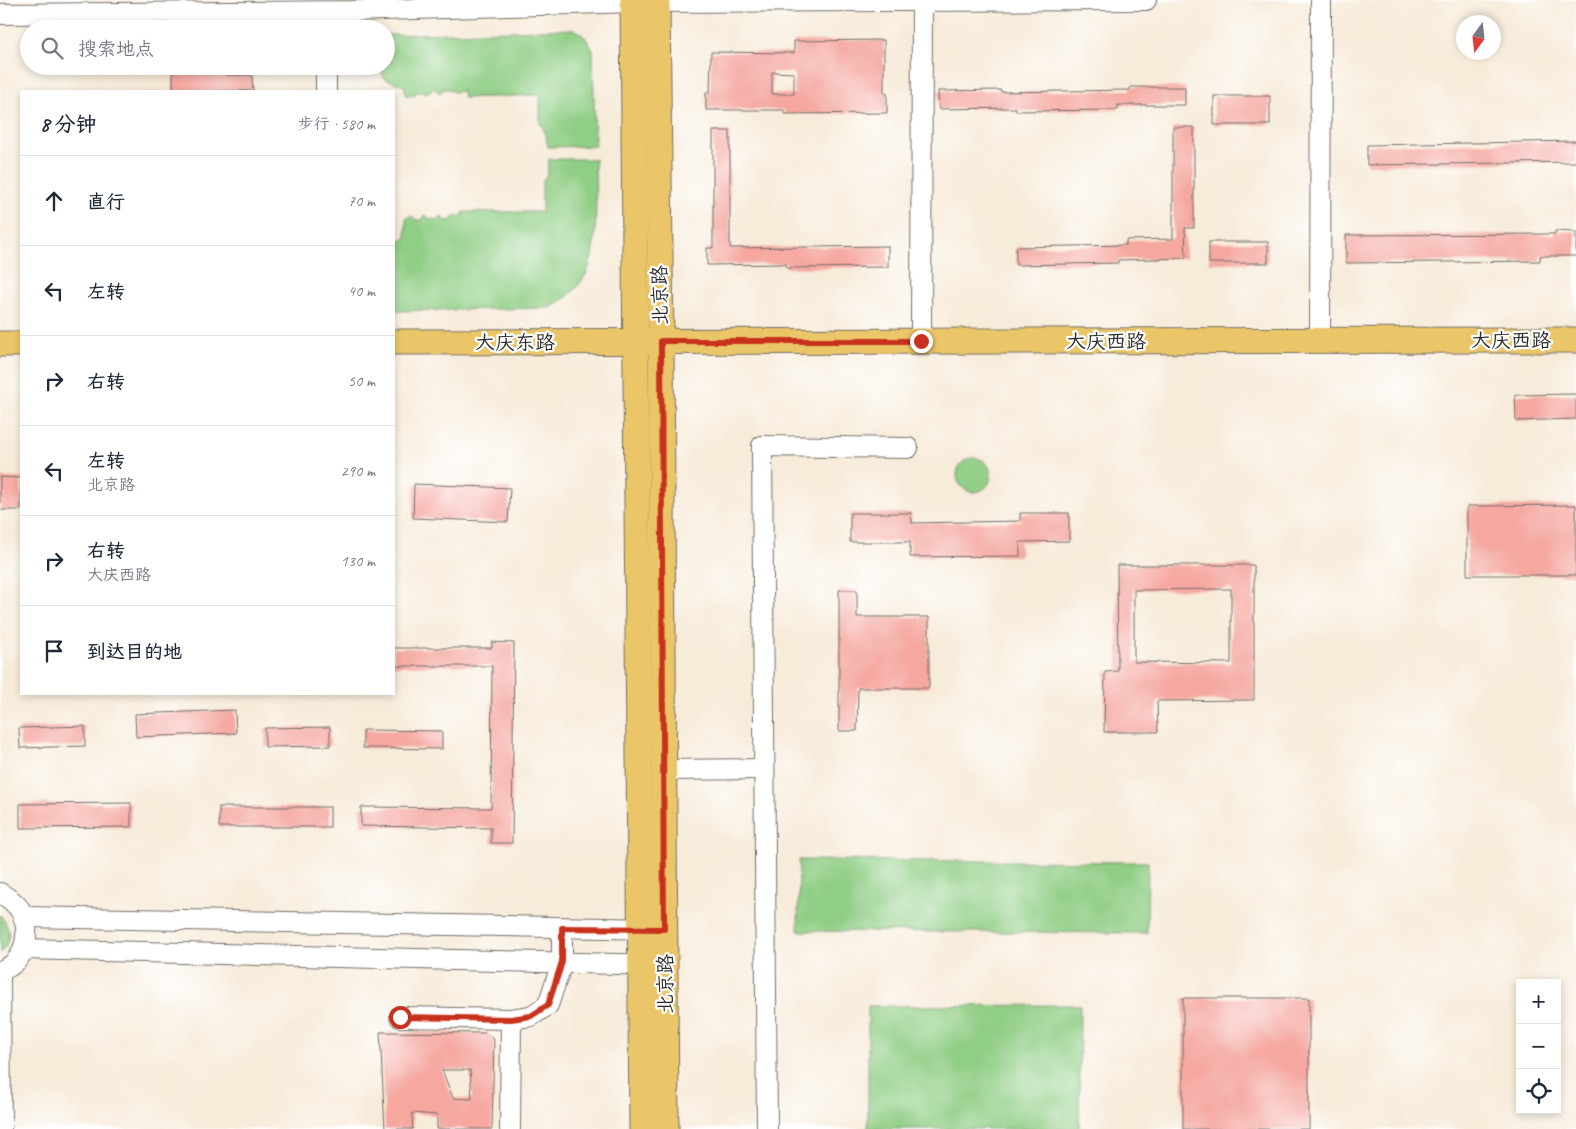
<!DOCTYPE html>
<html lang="zh">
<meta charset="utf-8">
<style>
:root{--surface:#fff;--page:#f2f2f3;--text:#1f2937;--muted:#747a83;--line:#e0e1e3}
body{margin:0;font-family:Caveat,"LXGW WenKai TC",sans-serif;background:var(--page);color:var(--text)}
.controls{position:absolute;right:15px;bottom:15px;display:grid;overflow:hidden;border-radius:0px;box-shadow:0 2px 8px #0003}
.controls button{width:45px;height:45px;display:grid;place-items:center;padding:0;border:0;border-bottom:1px solid var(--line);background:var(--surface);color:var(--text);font:25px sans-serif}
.compass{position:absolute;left:1456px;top:15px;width:45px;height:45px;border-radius:50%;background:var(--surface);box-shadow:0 2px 8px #0003;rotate:195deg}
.stop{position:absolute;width:15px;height:15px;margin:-11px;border:4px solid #c8321e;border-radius:50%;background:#fff}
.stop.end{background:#c8321e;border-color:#fff;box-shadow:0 1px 5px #0008}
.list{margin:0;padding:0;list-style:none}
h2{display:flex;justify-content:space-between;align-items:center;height:65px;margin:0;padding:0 20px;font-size:21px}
h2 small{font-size:16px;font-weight:400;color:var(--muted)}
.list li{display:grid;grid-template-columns:32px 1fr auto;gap:15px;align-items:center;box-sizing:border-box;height:90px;padding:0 20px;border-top:1px solid var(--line)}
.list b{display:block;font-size:19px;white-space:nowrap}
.list p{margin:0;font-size:16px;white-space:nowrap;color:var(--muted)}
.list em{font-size:16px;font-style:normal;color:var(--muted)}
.icon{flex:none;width:28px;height:28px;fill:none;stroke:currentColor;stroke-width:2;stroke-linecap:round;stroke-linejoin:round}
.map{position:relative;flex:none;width:1576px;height:1129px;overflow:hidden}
.search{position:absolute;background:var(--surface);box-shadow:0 2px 8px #0003;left:20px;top:20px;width:375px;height:55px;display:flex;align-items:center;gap:12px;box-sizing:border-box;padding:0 18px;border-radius:28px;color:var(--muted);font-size:19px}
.panel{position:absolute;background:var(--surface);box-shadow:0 2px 8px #0003;left:20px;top:90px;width:375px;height:605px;border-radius:0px}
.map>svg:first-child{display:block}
.green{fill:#90ce85;stroke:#5e7c58}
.building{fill:#f5a7a0;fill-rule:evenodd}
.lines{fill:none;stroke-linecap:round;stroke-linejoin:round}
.minor-casing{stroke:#726e68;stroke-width:22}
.major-casing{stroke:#726e68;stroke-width:27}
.minor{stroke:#fff;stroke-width:20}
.major{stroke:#ebc669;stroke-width:25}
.route{stroke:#c8321e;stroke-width:6}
.labels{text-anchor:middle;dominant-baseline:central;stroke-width:4.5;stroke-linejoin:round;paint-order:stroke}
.street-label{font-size:20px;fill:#2b2b2b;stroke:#fff}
</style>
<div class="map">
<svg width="1576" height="1129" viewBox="0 0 1576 1129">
<rect width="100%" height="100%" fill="#fff"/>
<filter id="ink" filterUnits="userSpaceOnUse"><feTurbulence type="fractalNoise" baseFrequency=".02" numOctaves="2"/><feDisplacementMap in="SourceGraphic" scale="10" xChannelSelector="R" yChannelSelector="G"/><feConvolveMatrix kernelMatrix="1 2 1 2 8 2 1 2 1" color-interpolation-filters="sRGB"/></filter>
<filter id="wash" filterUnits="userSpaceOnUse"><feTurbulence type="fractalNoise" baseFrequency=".0096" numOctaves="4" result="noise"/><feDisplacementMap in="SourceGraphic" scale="20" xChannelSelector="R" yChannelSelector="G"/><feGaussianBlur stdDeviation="1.12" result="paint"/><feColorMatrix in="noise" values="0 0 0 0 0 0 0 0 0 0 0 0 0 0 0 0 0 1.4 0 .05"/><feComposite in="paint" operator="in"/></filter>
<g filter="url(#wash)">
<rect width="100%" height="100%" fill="#f7ebd9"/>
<!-- green -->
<g class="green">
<path d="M574,29L585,37L593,50L595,146L548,147L546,135L540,122V95L464,98L462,91L453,92L449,89H445L439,93L436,89H432L428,94C422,94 419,88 413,96L405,95V86L383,78L382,66H386V35Z"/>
<path d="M549,159H595C595,191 600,246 586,274C578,289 565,300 550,308L394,311V244L406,238V218L412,216L416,220H422L425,215L431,219L438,220L441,216L446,221L452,220L454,216H463V212H542V183L547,174Z"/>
<circle cx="974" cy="475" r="17"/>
<polygon points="799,860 1148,862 1147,933 798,931"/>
<path d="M0,915C11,927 12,942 0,953Z"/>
<polygon points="1080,1005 1079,1129 868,1129 868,1006"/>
</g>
<g id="blocks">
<!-- building -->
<g class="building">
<path d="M884,40V93H887V113L784,114V110H706V92H710L711,52L794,53V41ZM772,72L794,73V94H772Z"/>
<polygon points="173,66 226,66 226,75 252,75 253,91 173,91"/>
<polygon points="1130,87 1185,87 1185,105 1118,105 1118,110 1016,111 1016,108 939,109 938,91 1001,90 1001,92 1130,90"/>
<rect x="1214" y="96" width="56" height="29"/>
<polygon points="1173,127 1194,127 1194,228 1185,228 1186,258 1118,260 1118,263 1016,265 1016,247 1126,245 1126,240 1173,239"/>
<polygon points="713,131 730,131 730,248 888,246 888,267 786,268 786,264 707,265 707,248 713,248"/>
<polygon points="1576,141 1576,162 1367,165 1367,145"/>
<polygon points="1555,231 1576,232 1576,256 1540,256 1540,261 1346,263 1346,235 1555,234"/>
<rect x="1209" y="242" width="59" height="21"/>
<polygon points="1576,394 1576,419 1516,421 1515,395"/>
<polygon points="0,477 21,478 21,510 0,510"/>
<polygon points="414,484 510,488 508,522 413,518"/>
<polygon points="1576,505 1576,575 1467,575 1467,506"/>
<polygon points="850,513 911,513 912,523 1020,521 1020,513 1069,513 1069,541 1020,542 1020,556 910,557 910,542 850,542"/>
<path d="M1117,565H1254V700L1157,701L1158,732H1104L1105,672L1118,671ZM1231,589V663L1134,662V590Z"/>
<polygon points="839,590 857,590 857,617 929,617 929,688 858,688 857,731 839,731"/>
<polygon points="492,642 514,643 512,843 491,843 491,828 361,826 361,807 491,808 492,666 394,666 394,648 492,648"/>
<polygon points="235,710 236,733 136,737 135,714"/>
<polygon points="85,726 85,746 20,748 19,728"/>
<polygon points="330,727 330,746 265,747 265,728"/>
<polygon points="363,730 442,731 442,749 363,748"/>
<polygon points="131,803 131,827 20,828 20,804"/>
<rect x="219" y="807" width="111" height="20"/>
<rect x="1183" y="998" width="126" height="131"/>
<path d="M380,1032L486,1033L494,1040L492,1129H437V1115L412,1113L413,1129H385ZM442,1070H470L472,1099L453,1098Z"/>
</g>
</g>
</g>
<g filter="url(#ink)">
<use href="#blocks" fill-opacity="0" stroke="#726e68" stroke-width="1"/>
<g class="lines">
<!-- minor casing -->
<g class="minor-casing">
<g id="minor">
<polyline points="0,14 353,11 633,2 1146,0"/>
<polyline points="326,66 326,91"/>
<polyline points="921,341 922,1"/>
<polyline points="1320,341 1321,0"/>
<polyline points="664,770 764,769"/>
<path d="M0,893C4,896 10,899 13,902C31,917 30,948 14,963C10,967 4,969 0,972L1,1129"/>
<polyline points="24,917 655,929"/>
<polyline points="23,949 656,965"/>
<polyline points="400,1017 511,1019 531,1016 548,1005 562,963 562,928"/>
<polyline points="510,1129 511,1019"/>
<polyline points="767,1129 762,446 908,448"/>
</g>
</g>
<!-- major casing -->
<g class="major-casing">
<g id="major">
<polyline points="633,0 642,1129"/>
<polyline points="657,0 661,341 666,1129"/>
<polyline points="394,342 1576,340"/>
<polyline points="0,344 21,344"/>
</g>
</g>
<!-- minor -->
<use href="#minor" class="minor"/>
<!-- major -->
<use href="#major" class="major"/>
</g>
</g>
<g class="lines" filter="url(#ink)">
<!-- route -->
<polyline class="route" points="400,1017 511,1019 531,1016 548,1005 562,962 562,928 664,929 661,341 921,341"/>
</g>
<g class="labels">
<!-- street labels -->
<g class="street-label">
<text transform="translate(660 295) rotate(-91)">北京路</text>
<text x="1511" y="340">大庆西路</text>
<text x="1106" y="341">大庆西路</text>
<text x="515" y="342">大庆东路</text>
<text transform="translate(665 984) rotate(-90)">北京路</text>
</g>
</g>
</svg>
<div class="controls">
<button>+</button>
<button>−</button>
<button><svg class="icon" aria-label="locate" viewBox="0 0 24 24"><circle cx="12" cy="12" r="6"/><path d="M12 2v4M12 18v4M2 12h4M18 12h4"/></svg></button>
</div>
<svg class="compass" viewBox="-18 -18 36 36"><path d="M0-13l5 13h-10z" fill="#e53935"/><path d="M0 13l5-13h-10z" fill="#747a83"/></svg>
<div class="stop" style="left:400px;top:1017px"></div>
<div class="stop end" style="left:921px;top:341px"></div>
<div class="search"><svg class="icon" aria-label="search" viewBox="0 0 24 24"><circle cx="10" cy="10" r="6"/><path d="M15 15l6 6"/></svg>搜索地点</div>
<section class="panel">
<h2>8 分钟<small>步行 · 580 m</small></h2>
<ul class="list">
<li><svg class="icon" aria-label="ahead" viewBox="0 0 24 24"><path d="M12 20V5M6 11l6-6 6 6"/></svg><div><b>直行</b></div><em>70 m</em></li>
<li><svg class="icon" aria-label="left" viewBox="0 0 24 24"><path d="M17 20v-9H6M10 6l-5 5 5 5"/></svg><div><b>左转</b></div><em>40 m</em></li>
<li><svg class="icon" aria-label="right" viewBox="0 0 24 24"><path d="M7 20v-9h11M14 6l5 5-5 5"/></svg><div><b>右转</b></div><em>50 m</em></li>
<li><svg class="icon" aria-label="left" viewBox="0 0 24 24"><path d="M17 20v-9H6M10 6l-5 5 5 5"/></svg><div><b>左转</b><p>北京路</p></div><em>290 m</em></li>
<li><svg class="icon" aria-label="right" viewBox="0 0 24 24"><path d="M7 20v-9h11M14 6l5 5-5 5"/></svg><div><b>右转</b><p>大庆西路</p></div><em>130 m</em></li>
<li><svg class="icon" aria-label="arrive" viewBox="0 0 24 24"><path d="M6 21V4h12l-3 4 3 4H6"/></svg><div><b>到达目的地</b></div></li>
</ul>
</section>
</div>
